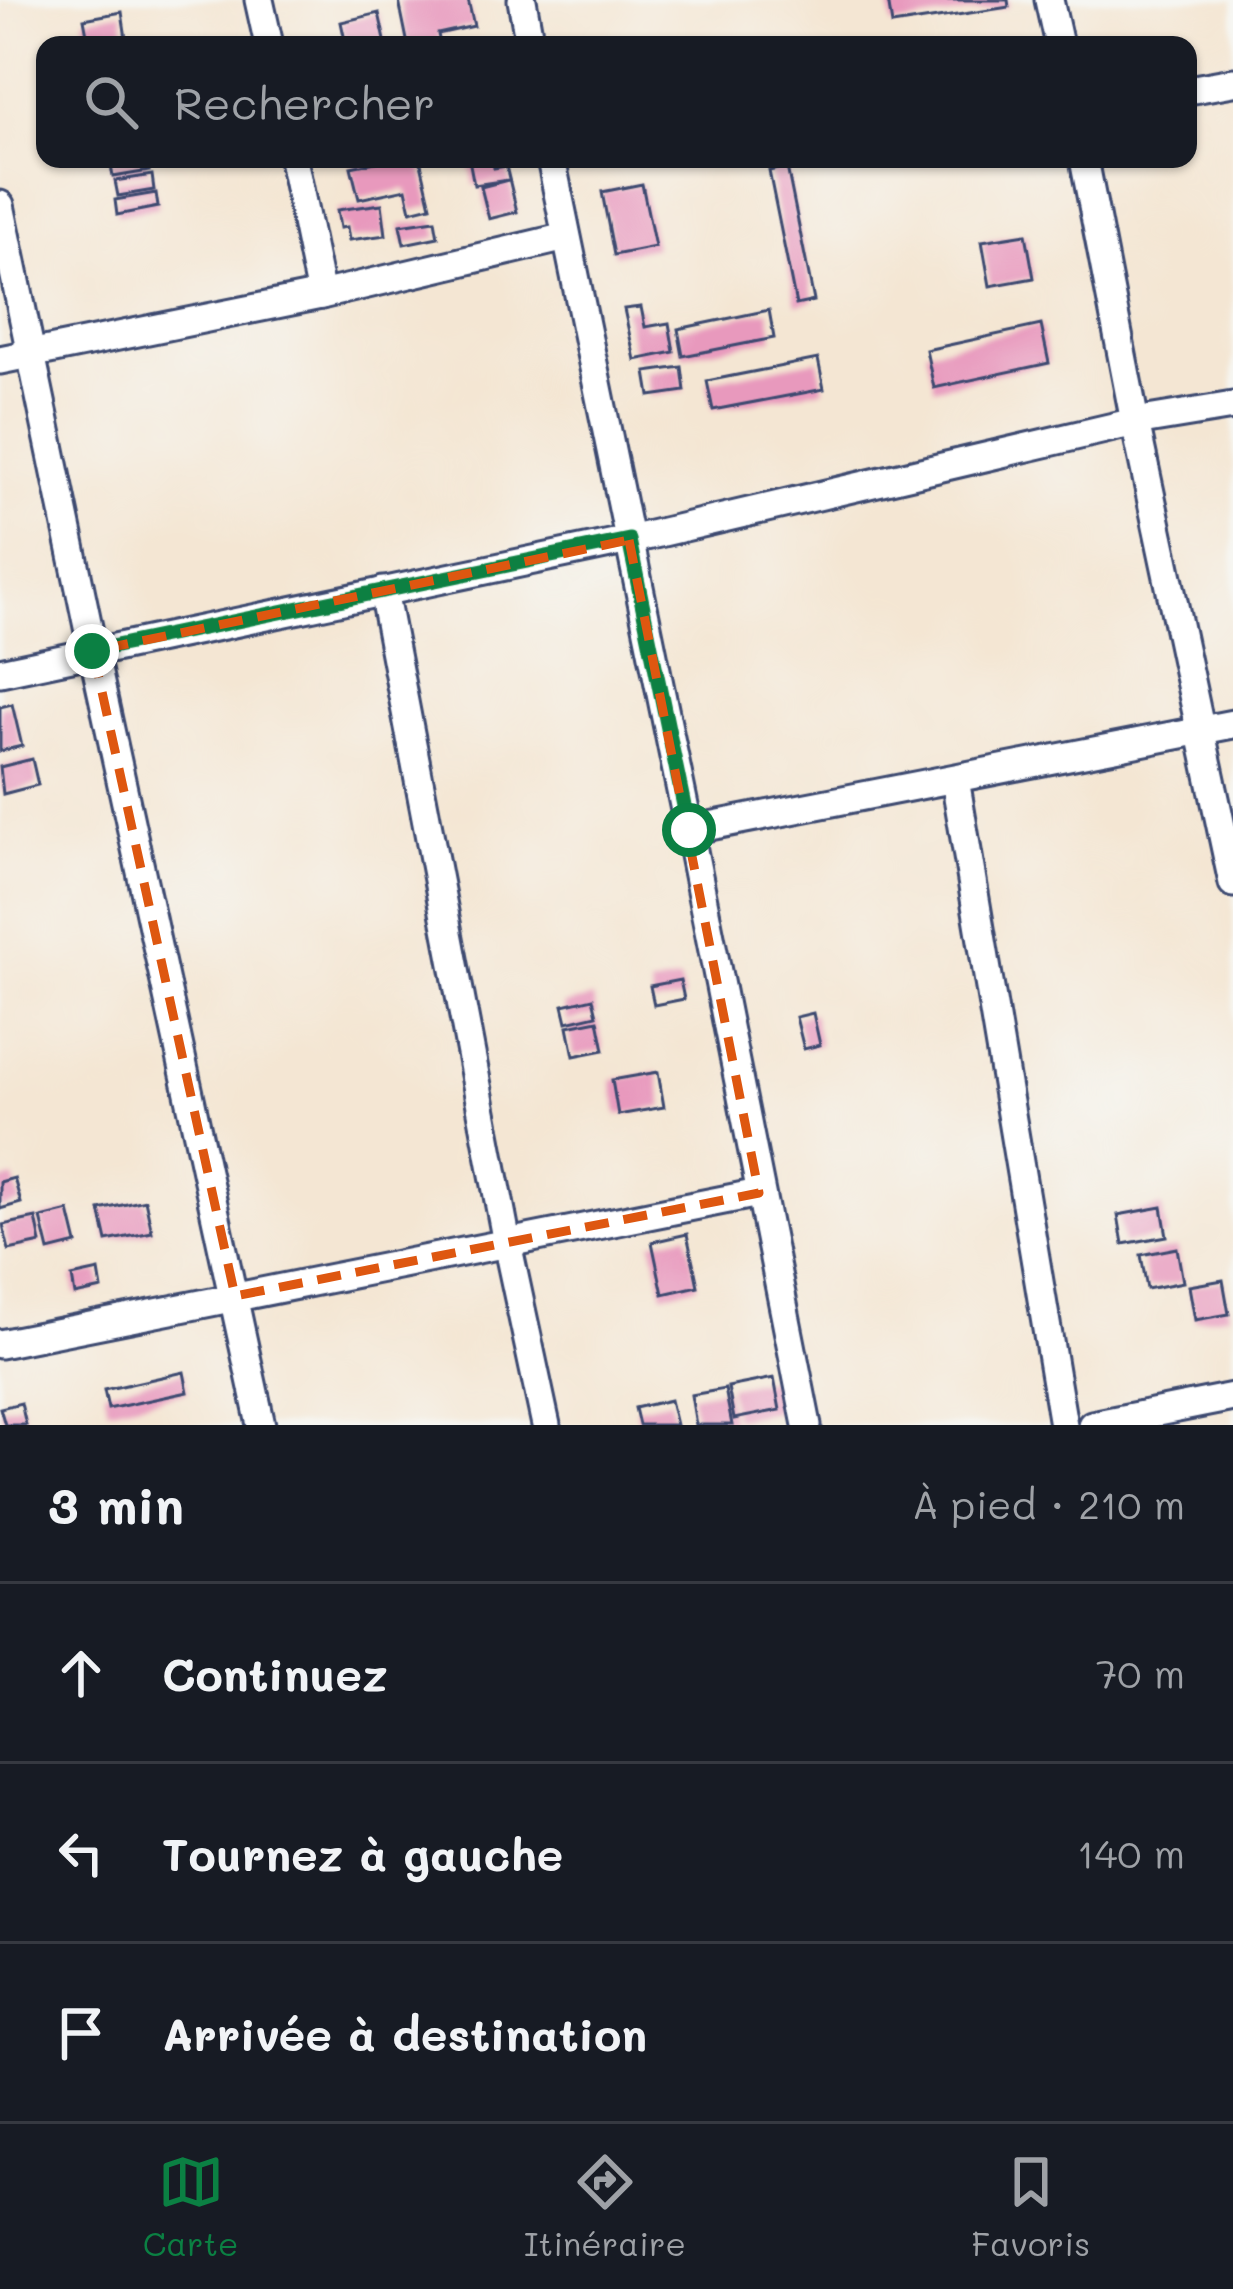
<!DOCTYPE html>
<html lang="fr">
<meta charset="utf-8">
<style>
:root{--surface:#171b24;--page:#20242c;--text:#f1f3f6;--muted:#9ea1a6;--line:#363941;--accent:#0b8043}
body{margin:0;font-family:Mali,sans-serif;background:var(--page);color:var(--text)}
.stop{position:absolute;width:36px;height:36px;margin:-27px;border:9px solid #0b8043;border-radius:50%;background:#fff}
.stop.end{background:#0b8043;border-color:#fff;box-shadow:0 3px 12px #0008}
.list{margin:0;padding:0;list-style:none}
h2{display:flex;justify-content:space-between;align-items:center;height:156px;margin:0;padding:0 48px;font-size:51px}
h2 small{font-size:39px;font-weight:400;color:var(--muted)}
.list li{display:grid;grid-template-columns:78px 1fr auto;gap:36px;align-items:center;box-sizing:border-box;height:180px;padding:0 48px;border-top:3px solid var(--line)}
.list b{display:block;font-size:45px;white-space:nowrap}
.list em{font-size:39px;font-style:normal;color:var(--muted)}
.icon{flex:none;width:66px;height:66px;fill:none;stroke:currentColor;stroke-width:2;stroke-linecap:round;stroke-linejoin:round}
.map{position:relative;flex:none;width:1233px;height:1425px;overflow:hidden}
.search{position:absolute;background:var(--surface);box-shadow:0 3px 9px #0004;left:36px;right:36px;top:36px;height:132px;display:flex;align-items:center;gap:30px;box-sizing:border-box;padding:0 42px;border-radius:24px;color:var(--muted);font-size:45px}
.sheet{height:696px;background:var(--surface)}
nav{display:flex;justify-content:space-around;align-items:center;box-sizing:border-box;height:168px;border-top:3px solid var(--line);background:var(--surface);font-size:33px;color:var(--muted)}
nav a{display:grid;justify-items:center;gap:6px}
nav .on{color:var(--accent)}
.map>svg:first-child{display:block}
.building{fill:#e899bd}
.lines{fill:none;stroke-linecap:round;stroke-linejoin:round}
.street-casing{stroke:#3c4a70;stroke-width:33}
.street{stroke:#fff;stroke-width:27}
.route{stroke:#0b8043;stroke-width:15}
.marked{fill:none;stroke:#de5710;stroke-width:9;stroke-dasharray:24 15;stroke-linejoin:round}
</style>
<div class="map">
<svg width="1233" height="1425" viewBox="0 0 1233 1425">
<rect width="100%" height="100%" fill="#f6f6f2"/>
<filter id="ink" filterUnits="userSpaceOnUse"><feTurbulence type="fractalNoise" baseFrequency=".00833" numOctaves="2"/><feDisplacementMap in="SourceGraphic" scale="24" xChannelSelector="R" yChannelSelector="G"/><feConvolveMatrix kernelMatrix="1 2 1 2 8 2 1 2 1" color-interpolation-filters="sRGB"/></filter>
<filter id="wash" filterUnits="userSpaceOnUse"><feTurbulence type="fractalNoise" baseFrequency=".004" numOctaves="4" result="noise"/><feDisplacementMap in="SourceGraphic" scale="48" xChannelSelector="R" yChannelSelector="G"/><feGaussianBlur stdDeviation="2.7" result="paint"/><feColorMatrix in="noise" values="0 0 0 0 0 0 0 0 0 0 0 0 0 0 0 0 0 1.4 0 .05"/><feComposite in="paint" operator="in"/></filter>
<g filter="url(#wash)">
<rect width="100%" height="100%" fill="#f4e6d3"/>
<g id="blocks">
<!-- building -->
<g class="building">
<polygon points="406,0 468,0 474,26 438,34 440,44 408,45 399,1"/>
<polygon points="888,0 1008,0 1009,7 892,25"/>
<polygon points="122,12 127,45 89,45 84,19"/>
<polygon points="379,13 386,45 346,45 341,22"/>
<polygon points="147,159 149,171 113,177 110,160"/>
<polygon points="390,159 420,159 431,206 411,211 406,189 359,199 351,167"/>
<polygon points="469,159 493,159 494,168 506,166 517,212 489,219 481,187 508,180 474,185"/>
<polygon points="787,167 814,301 796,305 769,171"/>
<polygon points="152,175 154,190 118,196 115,181"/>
<polygon points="642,184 655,247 614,255 602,192"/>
<polygon points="156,193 158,207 117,215 115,200"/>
<polygon points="382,204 386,235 349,240 347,227 340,228 337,210"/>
<polygon points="435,220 438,237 404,244 400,225"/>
<polygon points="1026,234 1034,278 990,286 982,241"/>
<polygon points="641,307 645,327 669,323 674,352 635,360 624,309"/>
<polygon points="769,310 774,338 683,356 678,329"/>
<polygon points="1041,325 1049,363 934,388 926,350"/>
<polygon points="818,359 824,389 713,410 707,381"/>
<polygon points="682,367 685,391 650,396 646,372"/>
<polygon points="12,704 22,746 0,751 0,707"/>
<polygon points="32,759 38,785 3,794 0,767"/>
<polygon points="680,980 684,999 654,1005 650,986"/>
<polygon points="593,998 597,1015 567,1022 563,1005"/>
<polygon points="813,1013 820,1045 804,1049 796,1017"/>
<polygon points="598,1020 604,1050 574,1056 568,1026"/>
<polygon points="658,1072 664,1107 618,1115 612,1080"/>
<polygon points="14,1178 21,1203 0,1209 0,1182"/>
<polygon points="145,1200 152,1232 107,1241 100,1210"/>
<polygon points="1162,1207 1167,1236 1123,1244 1118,1215"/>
<polygon points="69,1211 77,1244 49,1251 41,1218"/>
<polygon points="36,1218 41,1243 9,1250 3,1225"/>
<polygon points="687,1234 698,1286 663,1294 652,1242"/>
<polygon points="1177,1248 1183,1282 1147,1289 1141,1255"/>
<polygon points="99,1271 102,1289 75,1295 72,1277"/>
<polygon points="1223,1280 1229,1314 1195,1320 1189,1286"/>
<polygon points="184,1372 188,1392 108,1409 104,1390"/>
<polygon points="774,1378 780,1410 734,1419 728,1387"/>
<polygon points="725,1389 732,1425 696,1425 691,1395"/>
<polygon points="670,1400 676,1425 639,1425 635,1408"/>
<polygon points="21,1403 26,1425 5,1425 0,1408"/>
</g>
</g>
</g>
<g filter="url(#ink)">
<use href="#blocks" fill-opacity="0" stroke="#3c4a70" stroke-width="3"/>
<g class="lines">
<!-- street casing -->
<g class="street-casing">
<g id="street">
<polyline points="259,0 269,45"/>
<polyline points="522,0 530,45"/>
<polyline points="1049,0 1059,45"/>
<polyline points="1188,90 1233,82"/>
<polyline points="293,159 321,295"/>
<polyline points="551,159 689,830 807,1425"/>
<polyline points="1084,159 1135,422 1233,883"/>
<polyline points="0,205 93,651 261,1425"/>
<polyline points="0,360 321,295 566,237"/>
<polyline points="383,591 507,1243 546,1425"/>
<polyline points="0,672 629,540 1135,422 1233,406"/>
<polyline points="955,779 1063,1425"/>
<polyline points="689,830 1233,724"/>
<polyline points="0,1344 759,1193"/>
<polyline points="1092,1425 1233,1397"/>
</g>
</g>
<!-- street -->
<use href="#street" class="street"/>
</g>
</g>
<g class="lines" filter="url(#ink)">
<!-- route -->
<polyline class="route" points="92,651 629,540 689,830"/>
</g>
<!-- marked area -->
<path class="marked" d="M629,540L759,1193L235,1296L93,651Z"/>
</svg>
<div class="stop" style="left:689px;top:830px"></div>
<div class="stop end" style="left:92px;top:651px"></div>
<div class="search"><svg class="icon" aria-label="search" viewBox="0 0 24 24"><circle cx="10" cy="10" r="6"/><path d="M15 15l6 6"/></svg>Rechercher</div>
</div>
<section class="sheet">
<h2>3 min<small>À pied · 210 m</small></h2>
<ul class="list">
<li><svg class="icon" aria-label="ahead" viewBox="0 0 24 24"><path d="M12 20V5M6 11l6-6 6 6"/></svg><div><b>Continuez</b></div><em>70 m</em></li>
<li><svg class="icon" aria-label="left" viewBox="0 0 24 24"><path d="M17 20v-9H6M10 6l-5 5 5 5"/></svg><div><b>Tournez à gauche</b></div><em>140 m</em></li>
<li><svg class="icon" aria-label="arrive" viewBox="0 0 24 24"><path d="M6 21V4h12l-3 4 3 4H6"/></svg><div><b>Arrivée à destination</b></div></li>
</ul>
</section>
<nav>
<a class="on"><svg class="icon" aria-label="map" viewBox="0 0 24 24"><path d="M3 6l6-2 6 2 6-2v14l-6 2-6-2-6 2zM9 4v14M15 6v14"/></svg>Carte</a>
<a><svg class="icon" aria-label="directions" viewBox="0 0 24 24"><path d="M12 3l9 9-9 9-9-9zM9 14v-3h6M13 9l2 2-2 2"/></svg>Itinéraire</a>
<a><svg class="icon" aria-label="saved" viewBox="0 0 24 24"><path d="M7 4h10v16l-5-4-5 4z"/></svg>Favoris</a>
</nav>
